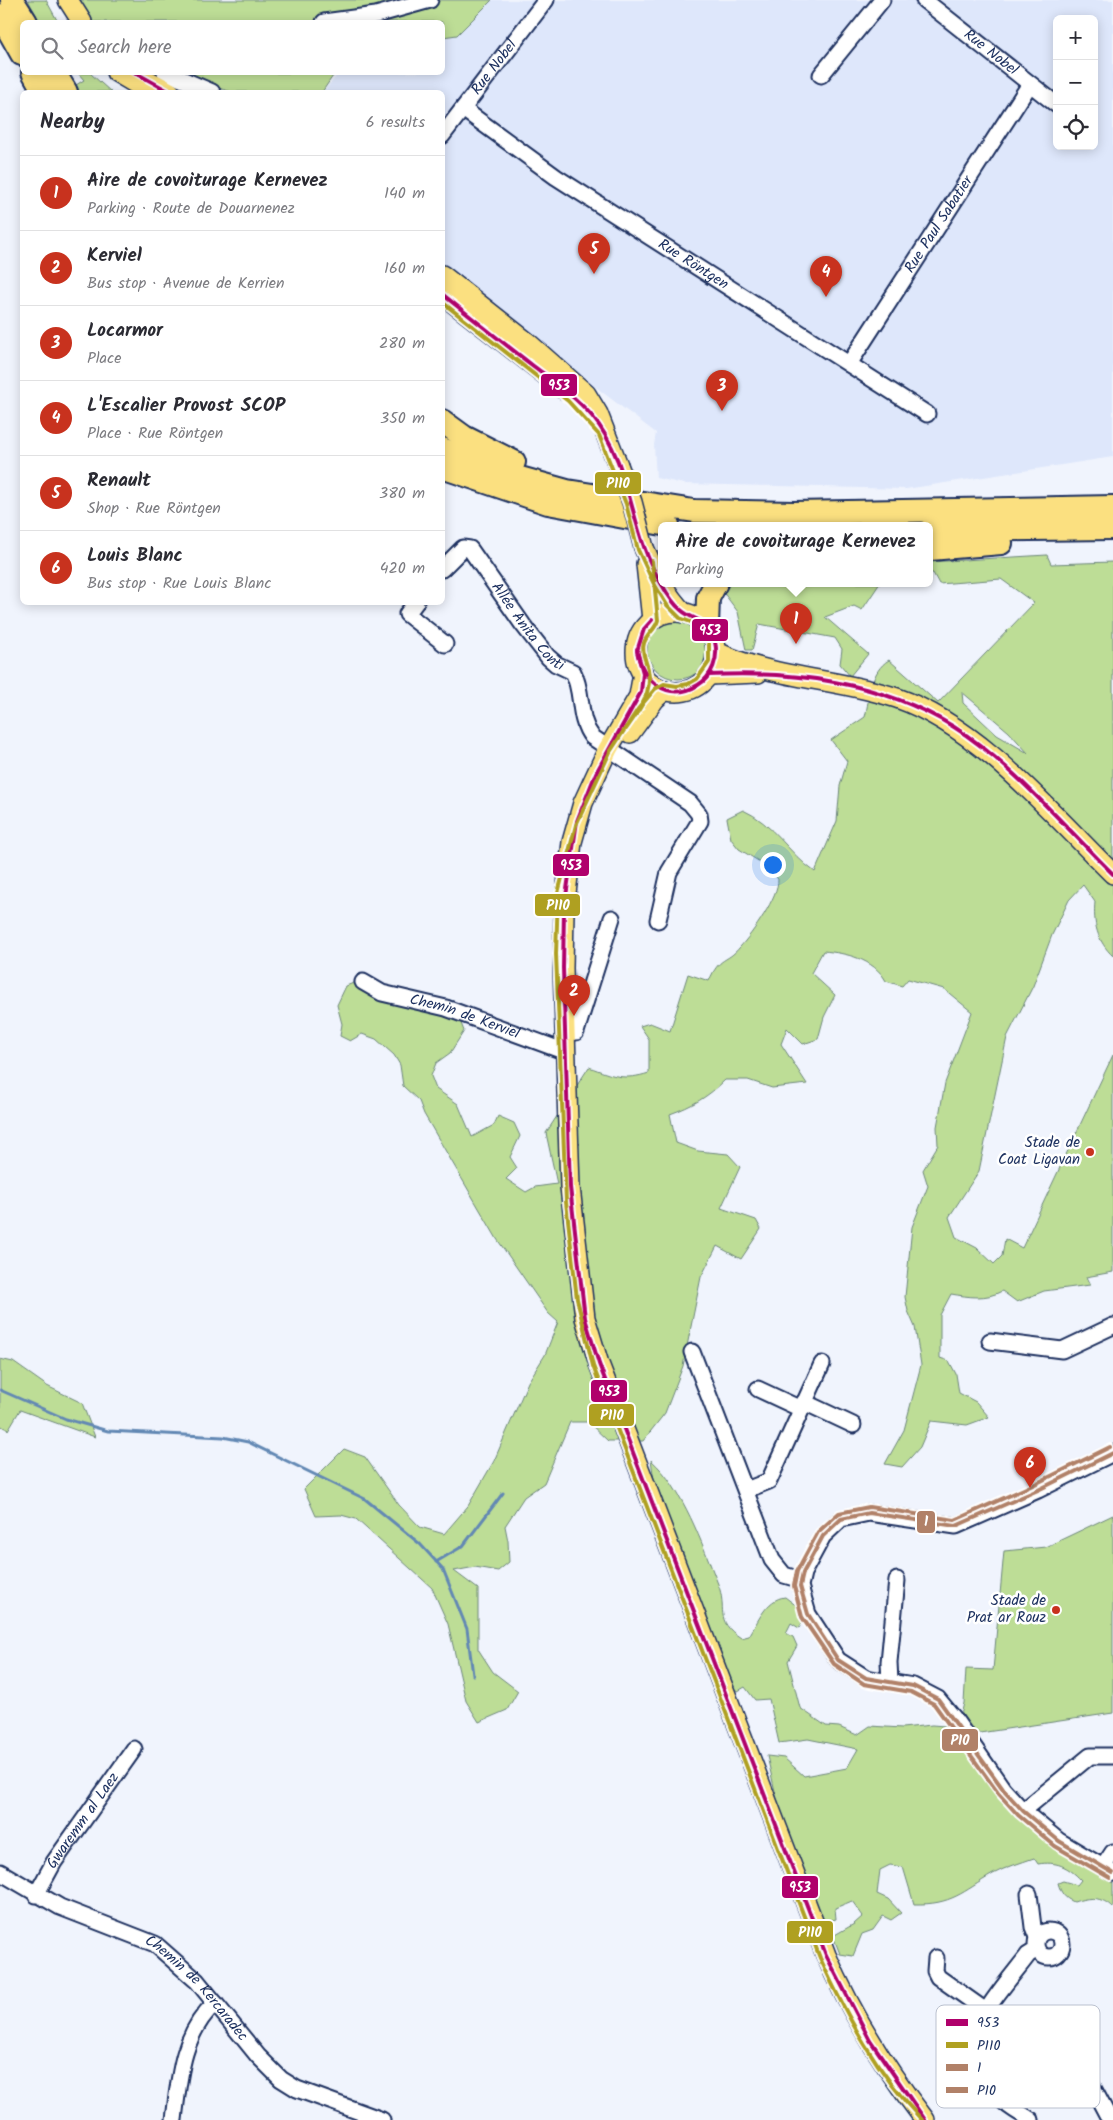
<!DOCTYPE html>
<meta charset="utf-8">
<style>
:root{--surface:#fff;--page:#f2f2f3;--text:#2b2b33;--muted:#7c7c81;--line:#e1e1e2;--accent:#c8321e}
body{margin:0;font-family:Kalam,sans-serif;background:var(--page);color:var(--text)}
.controls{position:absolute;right:15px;top:15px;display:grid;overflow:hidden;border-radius:8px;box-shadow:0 2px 12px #0003}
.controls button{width:45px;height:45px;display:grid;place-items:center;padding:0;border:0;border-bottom:1px solid var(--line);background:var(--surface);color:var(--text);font:25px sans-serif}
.you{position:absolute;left:772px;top:864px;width:18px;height:18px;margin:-12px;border:4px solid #fff;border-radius:50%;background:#1a73e8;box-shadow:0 0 0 8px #1a73e833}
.badge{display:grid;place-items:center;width:32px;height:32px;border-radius:50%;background:var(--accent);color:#fff;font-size:16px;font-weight:700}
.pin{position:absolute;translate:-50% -41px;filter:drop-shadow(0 1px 2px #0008)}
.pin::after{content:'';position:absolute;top:26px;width:18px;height:15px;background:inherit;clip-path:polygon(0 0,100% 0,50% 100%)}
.popup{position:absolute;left:658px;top:522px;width:275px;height:65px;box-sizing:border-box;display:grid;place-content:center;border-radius:8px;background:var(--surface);filter:drop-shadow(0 1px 4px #0005);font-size:16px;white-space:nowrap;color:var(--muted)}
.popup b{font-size:19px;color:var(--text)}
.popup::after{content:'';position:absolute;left:50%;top:100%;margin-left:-10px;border:10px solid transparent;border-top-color:var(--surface)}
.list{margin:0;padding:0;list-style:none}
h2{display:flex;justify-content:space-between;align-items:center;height:65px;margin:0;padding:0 20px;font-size:21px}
h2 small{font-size:16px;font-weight:400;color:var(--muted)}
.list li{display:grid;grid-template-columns:32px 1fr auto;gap:15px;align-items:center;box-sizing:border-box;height:75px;padding:0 20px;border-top:1px solid var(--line)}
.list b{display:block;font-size:19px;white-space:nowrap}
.list p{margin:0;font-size:16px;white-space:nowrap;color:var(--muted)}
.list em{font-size:16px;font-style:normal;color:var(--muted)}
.icon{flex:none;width:28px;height:28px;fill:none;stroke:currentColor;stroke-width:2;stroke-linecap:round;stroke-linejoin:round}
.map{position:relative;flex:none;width:1113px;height:2120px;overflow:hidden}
.search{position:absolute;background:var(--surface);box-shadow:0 2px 12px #0003;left:20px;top:20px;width:425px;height:55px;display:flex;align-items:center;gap:12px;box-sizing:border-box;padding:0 18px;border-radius:8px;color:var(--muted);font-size:19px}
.panel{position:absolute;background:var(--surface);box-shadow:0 2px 12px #0003;left:20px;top:90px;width:425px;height:515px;border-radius:8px}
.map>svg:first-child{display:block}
.built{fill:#dee7fb;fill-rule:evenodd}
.green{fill:#bddd96;stroke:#6c867a;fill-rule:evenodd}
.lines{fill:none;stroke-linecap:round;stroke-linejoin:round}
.stream{stroke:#6288b4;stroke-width:3}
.minor-casing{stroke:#1b2f5e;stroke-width:19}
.major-casing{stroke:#1b2f5e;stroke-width:22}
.highway-casing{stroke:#1b2f5e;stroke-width:26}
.minor{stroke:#fff;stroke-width:15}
.major{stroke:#fbe080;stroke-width:19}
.highway{stroke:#fbe080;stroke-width:22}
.major-bridge-casing{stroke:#1b2f5e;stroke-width:22;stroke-linecap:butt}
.major-bridge{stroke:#fbe080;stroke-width:19}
.bus-1-casing{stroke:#fff;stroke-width:8}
.bus-2-casing{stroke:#fff;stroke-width:8}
.bus-3-casing{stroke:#fff;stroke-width:8}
.bus-4-casing{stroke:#fff;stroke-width:8}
.bus-1{stroke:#b0006b;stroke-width:4}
.bus-2{stroke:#afa021;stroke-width:4}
.bus-3{stroke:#b18168;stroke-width:4}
.bus-4{stroke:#b18168;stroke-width:4}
.poi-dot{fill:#c8321e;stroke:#fff;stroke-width:2}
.labels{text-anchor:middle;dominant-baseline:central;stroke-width:5;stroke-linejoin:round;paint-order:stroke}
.street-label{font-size:15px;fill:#1b2f5e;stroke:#fff}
.poi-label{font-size:15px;fill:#1b2f5e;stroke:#fff;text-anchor:end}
.key{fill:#fff;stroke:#bbc1cf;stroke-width:1}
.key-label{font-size:14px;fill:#1b2f5e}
.line-badge{stroke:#fff;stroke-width:2}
.badge-label{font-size:14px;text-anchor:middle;font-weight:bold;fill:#fff}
</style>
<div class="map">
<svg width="1113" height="2120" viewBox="0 0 1113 2120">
<rect width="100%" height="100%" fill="#f0f4fd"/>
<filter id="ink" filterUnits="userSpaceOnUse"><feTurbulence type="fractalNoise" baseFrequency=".02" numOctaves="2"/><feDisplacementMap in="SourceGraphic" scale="10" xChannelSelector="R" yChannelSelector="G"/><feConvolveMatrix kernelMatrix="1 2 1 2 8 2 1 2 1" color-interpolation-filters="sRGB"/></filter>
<g filter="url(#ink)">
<!-- built -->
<path class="built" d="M492,0H1113V457L906,489L684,484L656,478L654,445L656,433L463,286L443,266L442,92H323L339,73L442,72L443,37L457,35ZM1057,19H1094V146H1057Z"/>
<!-- green -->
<g class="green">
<polygon points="28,0 46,0 58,22 40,22"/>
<polygon points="78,0 492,0 457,35 443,37 442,22 92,22"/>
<polygon points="78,73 90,73 111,92 79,92 76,85 84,80"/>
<polygon points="185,73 335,73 322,92 232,92 204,84"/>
<path d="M1047,555L1051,564L1113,562V956C1097,941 1093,923 1095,902L1083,885L1069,900L1052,935L1033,986L1007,1037L979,1171L949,1217L956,1237L977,1248L994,1264L1002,1256L1005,1239L1022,1248L1113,1055V1272L1086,1277L1090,1285L1044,1291L1017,1302L1002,1291C986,1300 969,1297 951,1294L940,1315V1358L949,1361L956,1374L959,1393L976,1402L989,1417L967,1425L931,1421L920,1447L902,1467L885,1464L904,1430L921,1365L915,1327L908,1311L905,1297L912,1227L928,1186L923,1170L938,1145L937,1127L945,1083L972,1012L944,989L908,979L902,986L886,981C874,959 846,953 823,951L811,973L835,995L824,1017L818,1039L803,1044L787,1028L781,1044L807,1084L772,1088L748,1080H725C708,1097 692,1106 670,1114L676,1143L698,1151L728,1154L740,1167L721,1208L756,1220L761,1229L741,1259L717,1246L701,1277L683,1366L665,1413L643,1441H608L588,1422H570L544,1483L524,1497L505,1526L508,1541L509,1562L498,1571L475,1567L454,1571L478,1589V1649L493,1672L518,1691L507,1710L479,1722L466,1701L448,1624L432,1588L356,1519L341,1515L316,1516L304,1489L344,1449L365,1457L399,1505L420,1527L444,1534L468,1506L494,1461L528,1382L545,1355L558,1322L548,1313L497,1239L424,1114L419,1101L403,1086L400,1065L394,1055L376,1039L362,1034L350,1041L340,1036L342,1024L337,1005L346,986L356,982L459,1018L464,1031L450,1053L436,1063L431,1076L436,1089L458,1104L472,1137L494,1125L498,1116L514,1123L520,1136L510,1157L517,1168L506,1179L526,1192L535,1187L557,1184L546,1133L589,1067C613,1076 624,1081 649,1073V1039L640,1026L650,1023L670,1031L688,974L709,981C720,955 726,964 740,947C752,934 779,896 778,879L760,862L739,849L731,839L727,818L743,810C773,823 789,854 815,872L837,821L840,786L847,761L831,740L865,717C870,697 870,671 889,660L938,703L1034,603L1001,579L939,584L933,573H930V562ZM962,692L1009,732L1028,753L997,735L963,703Z"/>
<polygon points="727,583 880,583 862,610 854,606 825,617 868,654 850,676 840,664 842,649 835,638 759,624 752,650 746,650 738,612 720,588"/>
<circle cx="678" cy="648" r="31"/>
<polygon points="0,1359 13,1362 47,1386 82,1403 95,1437 20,1410 8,1430 0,1425"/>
<path d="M651,1460C683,1488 702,1544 718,1584C728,1609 713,1620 741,1638L749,1636C758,1622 766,1599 785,1597L798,1607L803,1621L799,1628L791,1623L786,1633L793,1637L797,1646L788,1661L800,1708L826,1726L839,1727L857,1735L870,1726L902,1728L932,1725L945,1726L957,1734L1025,1817L1113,1864V1908C1102,1896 1089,1897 1074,1902C1064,1898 1061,1893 1058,1883L1063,1881L1077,1885L1081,1880C1068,1866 1056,1861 1038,1864L1034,1858C1020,1863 1006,1867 993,1874C962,1892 952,1905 914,1904L903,1867L890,1865L880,1870L877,1894L888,1899L901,1913L891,1920L883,1916L873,1930L862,1934L853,1956L840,1954L833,1936L854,1924L863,1916L852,1901L835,1908L836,1919L824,1922L777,1800L767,1756L784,1758L804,1776L847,1768L858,1749L808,1739L779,1743L769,1699L755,1700L745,1687L738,1691L728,1686L658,1506Z"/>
<polygon points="1113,1515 1113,1713 973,1734 961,1715 964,1703 966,1669 993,1670 1004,1551 1046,1547"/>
</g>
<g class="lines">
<!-- stream -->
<g class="stream">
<polyline points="0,1390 66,1419 108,1431 223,1437 248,1442 365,1499 420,1544 443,1569 467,1629 473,1675"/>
<polyline points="436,1562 463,1546 503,1493"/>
</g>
<!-- minor casing -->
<g class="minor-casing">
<g id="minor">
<path id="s1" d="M924,0L1057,105"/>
<polyline points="324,22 376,15 430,0"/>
<polyline points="165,72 212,92"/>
<polyline points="821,75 882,0"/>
<path id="s2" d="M463,109L556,177L927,414"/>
<path id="s3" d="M442,136L546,0"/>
<path id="s4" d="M849,364L1030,84"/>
<path id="s5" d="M442,569L463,548L470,549L523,625L548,657L556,664L573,672C584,693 577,718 592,737L690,803L699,814L700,821L669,872L658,920"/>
<polyline points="416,602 407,614 445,644"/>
<path id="s6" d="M363,982L382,993L446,1008L566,1052"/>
<polyline points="565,1032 576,1032 612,918"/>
<polyline points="990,1341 1062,1350 1113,1326"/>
<polyline points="692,1352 772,1560 784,1575 801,1580"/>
<polyline points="758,1389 801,1409"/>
<polyline points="804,1402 853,1425"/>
<polyline points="1113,1453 1038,1490 956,1526 869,1513 841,1519 823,1536 803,1573 800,1586 808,1614 838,1660 866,1678 913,1686 938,1699 953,1717 1003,1789 1023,1811 1059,1841 1113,1873"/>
<polyline points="746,1490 769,1481 822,1364"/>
<polyline points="890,1682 889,1662 897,1580"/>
<polyline points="1023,1811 1090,1756 1113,1756"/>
<polyline points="1103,1867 1113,1852"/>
<path id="s7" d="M0,1872L60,1907L155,1944L197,1981L258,2056L281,2079L297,2089L382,2120"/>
<polyline points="1029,1894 1033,1927 1037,1937"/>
<path id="s8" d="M36,1895L54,1862L134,1749"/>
<circle cx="1049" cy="1944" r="13"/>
<polyline points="936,1958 935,1971 938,1977 986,2011"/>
<polyline points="1085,2023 1081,2059 1083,2069 1110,2120"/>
<path d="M174,2120C179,2077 182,2034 215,2003"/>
<path d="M1031,2120C1022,2114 1007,2107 1000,2098C991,2086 981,2028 985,2014C988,2004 1020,1966 1028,1955L1036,1950"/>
</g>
</g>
<!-- major casing -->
<g class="major-casing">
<g id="major">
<polyline points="68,0 82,22"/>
<polyline points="116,72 143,88"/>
<polyline points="133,72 170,92"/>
<polyline points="442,275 527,342 586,394 598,414 618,465"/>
<polyline points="442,294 565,390"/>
<path d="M644,548C655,572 665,594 684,613"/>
<polyline points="646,564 652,620"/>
<circle cx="676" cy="652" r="40"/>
<path d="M717,652C773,679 838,678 897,698C980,727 1051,813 1113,874"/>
<path d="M643,673L639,696L608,749L583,803L572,842L564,910L563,968L570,1187L585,1318L599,1364L826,1955C852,2015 885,2068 925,2120"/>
<polyline points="709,675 758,673"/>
<polyline points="630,733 655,699 665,690"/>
</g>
</g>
<!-- highway casing -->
<g class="highway-casing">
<g id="highway">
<polyline points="12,0 26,22"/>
<polyline points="0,15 22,54"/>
<polyline points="33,72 44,92"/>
<polyline points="54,72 66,92"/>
<polyline points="442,421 464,437 514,462"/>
<polyline points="442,449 513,476 567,491 694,511 794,513 1113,507"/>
<polyline points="442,467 548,503 668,525"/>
<polyline points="930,530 1113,528"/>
<polyline points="930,549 1001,543"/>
<polyline points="707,626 708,598 716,583"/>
</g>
</g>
<!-- minor -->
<use href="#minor" class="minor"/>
<!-- major -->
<use href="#major" class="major"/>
<!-- highway -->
<use href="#highway" class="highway"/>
<!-- major-bridge casing -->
<g class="major-bridge-casing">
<polyline id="major-bridge" points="618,465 632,502 644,548"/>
</g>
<!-- major-bridge -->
<use href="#major-bridge" class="major-bridge"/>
<!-- bus-1 casing -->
<g class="bus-1-casing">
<g id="bus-1">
<polyline points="134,72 170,92"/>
<path d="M442,294C472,318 502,342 532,365C553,381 575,396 592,416C633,465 629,532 661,583C666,592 672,603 681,610C695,622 709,618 715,642C719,658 712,677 698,685C668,704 640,679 637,649"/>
<polyline points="652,620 644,629 637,651 643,673 641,692 596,773 577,821 564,910 563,968 570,1187 585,1318 599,1364 826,1955 870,2040 925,2120"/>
<path d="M709,675C794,671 880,681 954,727C1010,762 1065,827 1113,874"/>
</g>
</g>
<!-- bus-2 casing -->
<g class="bus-2-casing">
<g id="bus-2">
<path d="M442,302L568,401L599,435L626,504L638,550L653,582L667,605L680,618L693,623L702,630L709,644V662L697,679L688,684L677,686L664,684L655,689L638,709L610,752L576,825L558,893L556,954L566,1202L577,1299L593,1366L820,1958C847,2017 877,2073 922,2120"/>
<path d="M626,729C639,711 653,693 648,669C646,661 641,652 644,643C647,634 656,629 658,620L652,561"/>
</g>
</g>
<!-- bus-3 casing -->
<g class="bus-3-casing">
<polyline id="bus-3" points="1113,1453 1038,1490 956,1526 869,1513 841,1519 823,1536 803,1573 800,1586 808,1614 838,1660 866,1678 913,1686 938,1699 1003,1789 1023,1811 1059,1841 1113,1873"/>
</g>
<!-- bus-4 casing -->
<g class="bus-4-casing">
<polyline id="bus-4" points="1110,1878 1055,1846 1018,1815 998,1793 934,1704 911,1692 864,1684 834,1664 802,1617 794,1586 797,1571 818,1532 839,1513 869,1507 955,1520 1035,1484 1110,1447"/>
</g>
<!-- bus-1 -->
<use href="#bus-1" class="bus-1"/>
<!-- bus-2 -->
<use href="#bus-2" class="bus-2"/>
<!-- bus-3 -->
<use href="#bus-3" class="bus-3"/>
<!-- bus-4 -->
<use href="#bus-4" class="bus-4"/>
</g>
</g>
<!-- markers -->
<g class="poi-dot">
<circle cx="1090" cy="1152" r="5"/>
<circle cx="1056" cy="1610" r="5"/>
</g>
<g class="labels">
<!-- street labels -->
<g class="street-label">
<text stroke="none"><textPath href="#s1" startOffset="85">Rue Nobel</textPath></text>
<text stroke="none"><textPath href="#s3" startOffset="86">Rue Nobel</textPath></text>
<text stroke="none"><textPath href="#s4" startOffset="166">Rue Paul Sabatier</textPath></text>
<text stroke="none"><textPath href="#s2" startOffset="278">Rue Röntgen</textPath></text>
<text stroke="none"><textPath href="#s5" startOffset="134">Allée Anita Conti</textPath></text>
<text stroke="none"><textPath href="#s6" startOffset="108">Chemin de Kerviel</textPath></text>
<text stroke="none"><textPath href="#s8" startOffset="88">Gwaremm al Laez</textPath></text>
<text stroke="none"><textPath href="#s7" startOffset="232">Chemin de Kercaradec</textPath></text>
</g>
<!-- poi labels -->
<g class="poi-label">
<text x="1080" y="1143">Stade de<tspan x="1080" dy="17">Coat Ligavan</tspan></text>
<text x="1046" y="1601">Stade de<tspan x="1046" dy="17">Prat ar Rouz</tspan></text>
</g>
</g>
<!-- legend -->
<rect x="936" y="2005" width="164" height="103" rx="8" class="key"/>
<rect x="946" y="2019" width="22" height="7" fill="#b0006b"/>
<rect x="946" y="2042" width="22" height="6" fill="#afa021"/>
<rect x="946" y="2064" width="22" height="7" fill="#b18168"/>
<rect x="946" y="2087" width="22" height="6" fill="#b18168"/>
<g class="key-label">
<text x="977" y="2027">953</text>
<text x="977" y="2050">P110</text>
<text x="977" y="2072">1</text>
<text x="977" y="2095">P10</text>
</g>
<g class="line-badge">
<rect x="540" y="373" width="38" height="24" rx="5" fill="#b0006b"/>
<rect x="594" y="471" width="48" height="24" rx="5" fill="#afa021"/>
<rect x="691" y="618" width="38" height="24" rx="5" fill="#b0006b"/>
<rect x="552" y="853" width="38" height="24" rx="5" fill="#b0006b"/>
<rect x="534" y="893" width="47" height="24" rx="5" fill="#afa021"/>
<rect x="590" y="1379" width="38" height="24" rx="5" fill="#b0006b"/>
<rect x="588" y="1403" width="47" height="24" rx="5" fill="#afa021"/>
<rect x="916" y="1510" width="20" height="24" rx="5" fill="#b18168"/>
<rect x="941" y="1728" width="38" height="24" rx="5" fill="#b18168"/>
<rect x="781" y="1875" width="38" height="24" rx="5" fill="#b0006b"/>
<rect x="786" y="1920" width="48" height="24" rx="5" fill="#afa021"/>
</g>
<g class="badge-label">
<text x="559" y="390">953</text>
<text x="618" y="488">P110</text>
<text x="710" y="635">953</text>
<text x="571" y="870">953</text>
<text x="558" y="910">P110</text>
<text x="609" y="1396">953</text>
<text x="612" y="1420">P110</text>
<text x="926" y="1526">1</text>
<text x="960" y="1745">P10</text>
<text x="800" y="1892">953</text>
<text x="810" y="1937">P110</text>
</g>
</svg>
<div class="controls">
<button>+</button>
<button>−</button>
<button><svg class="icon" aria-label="locate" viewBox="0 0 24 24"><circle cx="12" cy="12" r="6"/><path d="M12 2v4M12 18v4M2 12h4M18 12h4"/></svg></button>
</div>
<div class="you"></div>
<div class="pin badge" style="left:796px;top:644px">1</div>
<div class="popup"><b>Aire de covoiturage Kernevez</b>Parking</div>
<div class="pin badge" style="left:574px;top:1016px">2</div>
<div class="pin badge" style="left:722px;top:411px">3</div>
<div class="pin badge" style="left:826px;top:297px">4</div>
<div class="pin badge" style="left:594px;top:274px">5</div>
<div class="pin badge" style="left:1030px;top:1488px">6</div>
<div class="search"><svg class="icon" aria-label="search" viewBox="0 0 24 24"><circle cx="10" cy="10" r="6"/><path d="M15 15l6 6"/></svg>Search here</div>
<section class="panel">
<h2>Nearby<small>6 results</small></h2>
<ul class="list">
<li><span class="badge">1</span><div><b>Aire de covoiturage Kernevez</b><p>Parking · Route de Douarnenez</p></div><em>140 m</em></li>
<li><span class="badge">2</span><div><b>Kerviel</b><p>Bus stop · Avenue de Kerrien</p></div><em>160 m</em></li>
<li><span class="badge">3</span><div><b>Locarmor</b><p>Place</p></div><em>280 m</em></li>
<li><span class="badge">4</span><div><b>L'Escalier Provost SCOP</b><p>Place · Rue Röntgen</p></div><em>350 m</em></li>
<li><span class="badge">5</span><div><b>Renault</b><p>Shop · Rue Röntgen</p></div><em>380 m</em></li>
<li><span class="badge">6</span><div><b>Louis Blanc</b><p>Bus stop · Rue Louis Blanc</p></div><em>420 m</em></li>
</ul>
</section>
</div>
